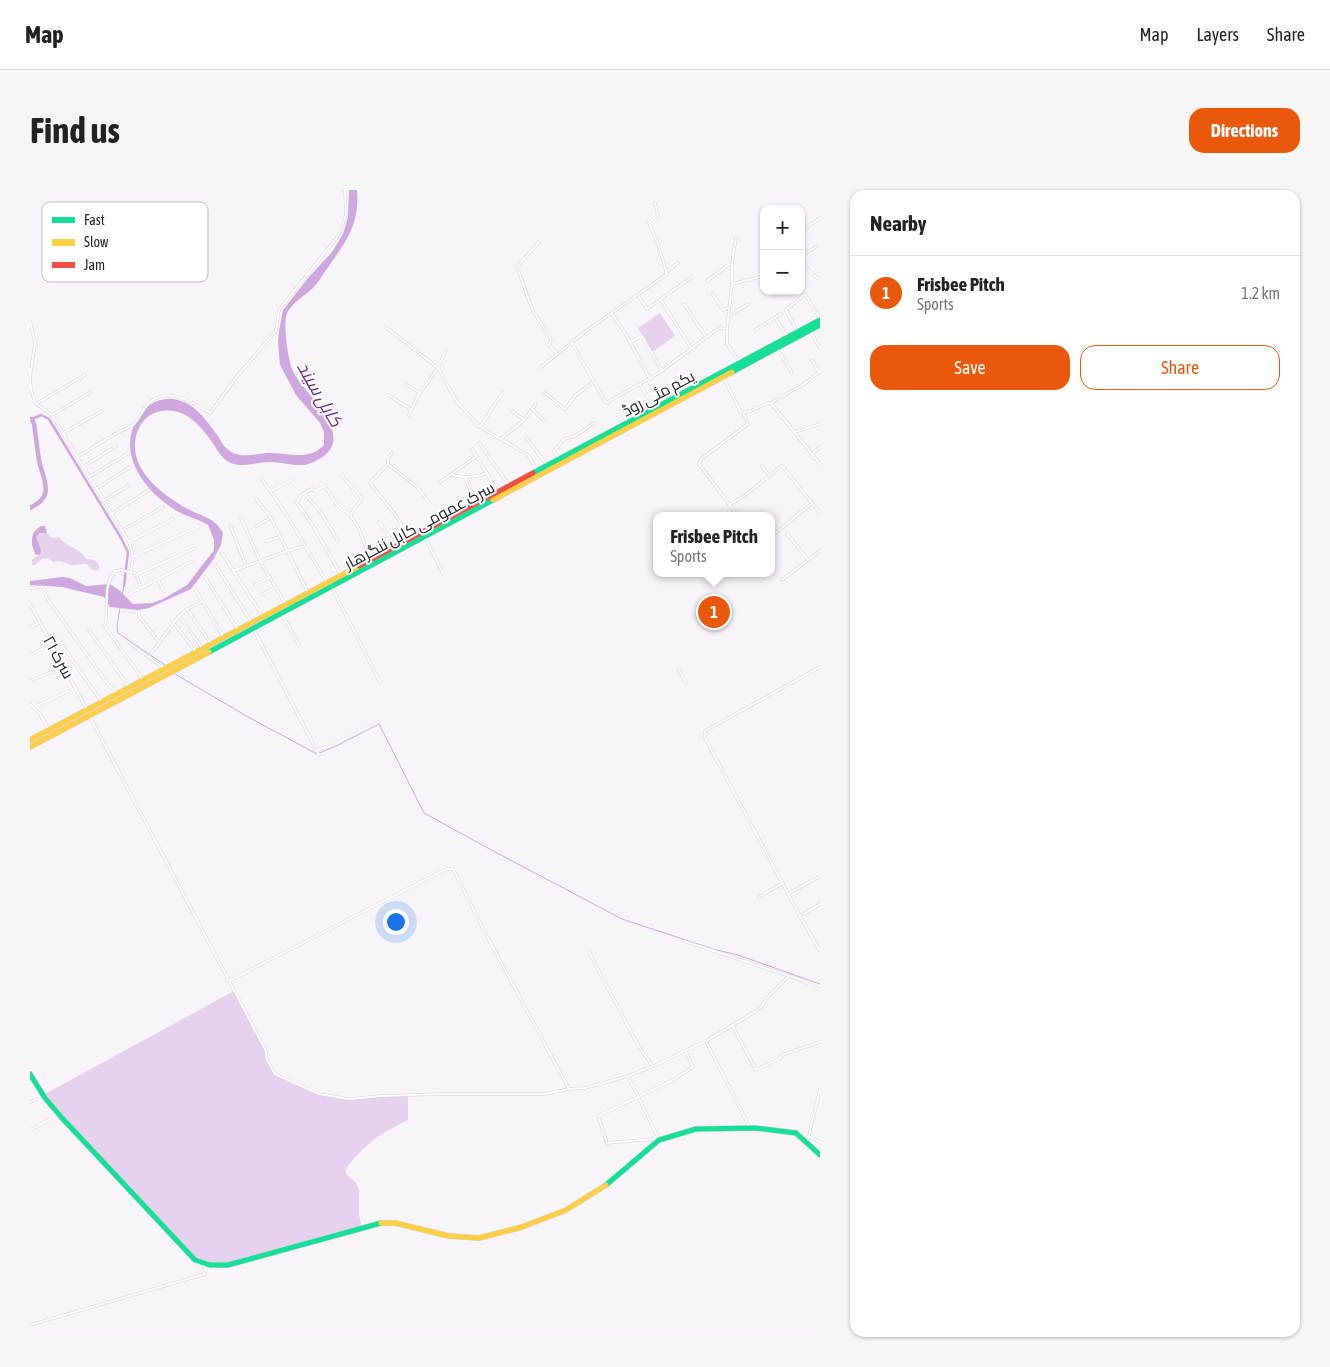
<!DOCTYPE html>
<meta charset="utf-8">
<style>
:root{--surface:#fff;--page:#f6f6f6;--text:#222;--muted:#767676;--line:#e0e0e0;--accent:#ea580c}
body{margin:0;font-family:"Asap Condensed",Cairo,sans-serif;background:var(--page);color:var(--text)}
.controls{position:absolute;right:15px;top:15px;display:grid;overflow:hidden;border-radius:10px;box-shadow:0 1px 4px #0004}
.controls button{width:45px;height:45px;display:grid;place-items:center;padding:0;border:0;border-bottom:1px solid var(--line);background:var(--surface);color:var(--text);font:25px sans-serif}
.you{position:absolute;left:365px;top:731px;width:18px;height:18px;margin:-12px;border:4px solid #fff;border-radius:50%;background:#1a73e8;box-shadow:0 0 0 8px #1a73e833}
.badge{display:grid;place-items:center;width:32px;height:32px;border-radius:50%;background:var(--accent);color:#fff;font-size:16px;font-weight:700}
.pin{position:absolute;translate:-50% -50%;border:2px solid #fff;box-shadow:0 1px 5px #0006}
.popup{position:absolute;left:623px;top:322px;width:122px;height:65px;box-sizing:border-box;display:grid;place-content:center;border-radius:10px;background:var(--surface);filter:drop-shadow(0 1px 4px #0005);font-size:16px;white-space:nowrap;color:var(--muted)}
.popup b{font-size:19px;color:var(--text)}
.popup::after{content:'';position:absolute;left:50%;top:100%;margin-left:-10px;border:10px solid transparent;border-top-color:var(--surface)}
.list{margin:0;padding:0;list-style:none}
h2{display:flex;justify-content:space-between;align-items:center;height:65px;margin:0;padding:0 20px;font-size:21px}
h2 small{font-size:16px;font-weight:400;color:var(--muted)}
.list li{display:grid;grid-template-columns:32px 1fr auto;gap:15px;align-items:center;box-sizing:border-box;height:75px;padding:0 20px;border-top:1px solid var(--line)}
.list b{display:block;font-size:19px;white-space:nowrap}
.list p{margin:0;font-size:16px;white-space:nowrap;color:var(--muted)}
.list em{font-size:16px;font-style:normal;color:var(--muted)}
.actions{display:flex;gap:10px;padding:15px 20px}
.actions a{flex:1;padding:11px 0;border:1px solid var(--accent);border-radius:15px;text-align:center;font-size:18px;color:var(--accent)}
.actions .main{background:var(--accent);color:#fff}
.map{position:relative;flex:none;width:790px;height:1147px;overflow:hidden;border-radius:15px}
header{display:flex;align-items:center;gap:30px;box-sizing:border-box;height:70px;padding:0 25px;background:var(--surface);border-bottom:1px solid var(--line)}
header strong{font-size:24px}
nav{display:flex;gap:28px;margin-inline-start:auto;font-size:18px}
.intro{display:flex;align-items:center;justify-content:space-between;box-sizing:border-box;height:120px;padding:0 30px}
h1{margin:0;font-size:35px}
.button{padding:12px 22px;border-radius:15px;background:var(--accent);color:#fff;font-size:18px;font-weight:700}
main{display:flex;gap:30px;padding:0 30px}
aside{flex:1;background:var(--surface);border-radius:15px;box-shadow:0 1px 4px #0004}
.map>svg:first-child{display:block}
.green{fill:#e6d1ef}
.water{fill:#cfa8e0}
.lines{fill:none;stroke-linecap:round;stroke-linejoin:round}
.stream{stroke:#cfa8e0;stroke-width:1}
.canal{stroke:#cfa8e0;stroke-width:2.5}
.river{stroke:#cfa8e0;stroke-width:4.5}
.street-casing{stroke:#d5d2d6;stroke-width:3}
.fast-casing{stroke:#d5d3d6;stroke-width:6}
.slow-casing{stroke:#d5d3d6;stroke-width:6}
.jam-casing{stroke:#d5d3d6;stroke-width:6}
.street{stroke:#fefefe;stroke-width:2}
.fast{stroke:#16e098;stroke-width:5}
.slow{stroke:#ffcf43;stroke-width:5}
.jam{stroke:#f24e42;stroke-width:5}
.labels{text-anchor:middle;dominant-baseline:central;stroke-width:4;stroke-linejoin:round;paint-order:stroke}
.street-label{font-size:16px;fill:#262427;stroke:#fff}
.water-label{font-size:18px;font-style:italic;fill:#702c8a;stroke:#fff}
.key{fill:#fff;stroke:#bebdbe;stroke-width:1}
.key-label{font-size:14px;fill:#262427}
</style>
<header>
<strong>Map</strong>
<nav><a>Map</a><a>Layers</a><a>Share</a></nav>
</header>
<div class="intro"><h1>Find us</h1><a class="button">Directions</a></div>
<main>
<div class="map">
<svg width="790" height="1147" viewBox="0 0 790 1147">
<rect width="100%" height="100%" fill="#f8f5fa"/>
<!-- green -->
<g class="green">
<polygon points="630,123 645,146 621,163 608,138"/>
<path d="M12,342L17,343L22,348L29,347C37,358 51,358 56,369C63,369 70,371 69,379C62,383 61,377 56,374L42,375L30,371L23,372L19,369L13,368L5,375H2V370C16,360 8,360 6,347Z"/>
<path d="M204,801L236,861L237,870L245,884L289,904L319,909L351,906H378V930C351,943 334,954 316,979V984L325,992L329,999V1025L332,1037L198,1075H180L165,1070L13,905Z"/>
</g>
<!-- water -->
<g class="water">
<path d="M319,0H327C330,33 317,50 299,76C294,82 290,91 284,97C276,105 258,115 256,127C254,140 258,172 264,183C274,203 324,243 294,266C288,270 281,274 274,275C263,276 251,272 240,272C225,272 213,279 199,272C191,268 187,259 182,252C169,233 152,215 127,222C116,225 109,235 106,246C98,280 134,306 160,320C174,327 185,328 193,343L191,355L183,370L161,399L119,418L108,420L80,417L74,407L32,397L0,395V391L32,387L40,388L56,396L80,394L89,400L103,414L122,413L133,409L157,395L184,360V350L178,335C169,329 157,327 147,321C116,303 85,264 108,228C116,216 127,207 143,209C165,212 176,230 188,246C191,251 194,258 200,261C202,263 207,264 210,265C219,266 228,264 237,263C251,262 268,268 282,263C287,262 290,258 294,255V242L290,233L266,205L250,175L248,153L249,141L253,120L278,88L302,62L313,44L318,27Z"/>
<path d="M11,336H15L17,343H10L6,347L11,360L10,364L6,365C0,354 0,342 11,336Z"/>
</g>
<g class="lines">
<!-- stream -->
<g class="stream">
<polyline points="92,405 94,396"/>
<polyline points="90,418 87,436 88,443 135,475"/>
<polyline points="145,484 220,528 287,564 306,556 349,534 394,623 467,663 592,729 683,759 708,765 790,794"/>
</g>
<!-- canal -->
<polyline class="canal" points="2,229 11,225 19,229 91,348 98,362 94,396"/>
<!-- river -->
<path class="river" d="M0,229H2L4,234C6,246 7,258 9,270C13,290 26,306 0,318"/>
<!-- street casing -->
<g class="street-casing">
<g id="street">
<polyline points="771,41 790,28"/>
<polyline points="706,48 702,72 702,94 697,139 697,154 709,171"/>
<polyline points="509,52 487,77 502,119 521,149 519,155 527,164"/>
<path d="M771,65C775,75 779,84 790,89"/>
<polyline points="771,66 786,57"/>
<polyline points="638,81 648,73"/>
<polyline points="677,91 701,73"/>
<polyline points="702,94 734,86"/>
<polyline points="682,103 693,120 698,118"/>
<polyline points="608,105 617,119 662,87"/>
<polyline points="631,110 661,158"/>
<polyline points="654,114 676,147"/>
<polyline points="582,124 597,146 620,189"/>
<polyline points="698,127 718,114"/>
<polyline points="746,129 757,146"/>
<polyline points="0,131 5,153 0,187"/>
<polyline points="357,138 408,178 427,212 450,237 498,265 506,279"/>
<polyline points="725,140 751,124"/>
<polyline points="767,141 756,120 775,104 790,129"/>
<polyline points="780,141 790,158"/>
<polyline points="600,152 612,146 632,181"/>
<polyline points="542,153 576,213 629,183 682,143 690,138 697,139"/>
<polyline points="747,158 762,183"/>
<polyline points="782,170 789,182"/>
<polyline points="511,177 552,144 637,84 628,54 619,33 628,25 625,13"/>
<polyline points="0,188 1,199 5,213 22,225 99,352 103,366 101,382"/>
<polyline points="647,188 654,200"/>
<path d="M694,188L711,223C723,223 730,214 741,213L790,274"/>
<polyline points="377,195 390,203 408,178 416,160"/>
<polyline points="610,195 624,216"/>
<polyline points="515,203 535,219 545,206 563,192"/>
<polyline points="358,205 382,220"/>
<polyline points="741,213 774,194 790,181"/>
<polyline points="6,214 55,185"/>
<polyline points="502,219 513,230"/>
<polyline points="482,221 494,230"/>
<polyline points="22,225 61,202"/>
<path d="M379,225C383,218 385,210 390,203"/>
<polyline points="450,237 473,202"/>
<polyline points="765,242 790,234"/>
<polyline points="33,243 72,221"/>
<polyline points="495,246 516,274"/>
<polyline points="471,249 494,230 506,214"/>
<polyline points="449,253 478,294"/>
<polyline points="442,259 467,300"/>
<polyline points="362,263 358,268 358,274 340,293 367,327 378,349"/>
<polyline points="782,264 790,257"/>
<path d="M47,267C60,259 73,251 87,243C92,240 100,237 104,234C110,228 113,218 120,212C140,196 162,213 180,223L208,185L246,141L249,120L309,45L316,25L315,0"/>
<polyline points="528,267 524,261 534,249 545,246 564,233"/>
<polyline points="358,274 386,296 399,312"/>
<polyline points="732,276 739,285"/>
<polyline points="53,277 86,256"/>
<polyline points="311,285 332,308 321,324"/>
<path d="M423,285C435,289 446,287 457,283"/>
<polyline points="59,287 97,264"/>
<polyline points="435,287 438,296 446,308"/>
<polyline points="232,289 258,327 297,393"/>
<polyline points="409,293 447,266"/>
<polyline points="66,299 100,277"/>
<polyline points="241,301 262,290"/>
<polyline points="275,304 292,324 308,351"/>
<polyline points="226,309 241,328 278,403"/>
<polyline points="73,311 98,296"/>
<polyline points="699,315 714,306 752,276 790,323"/>
<polyline points="81,324 119,300"/>
<polyline points="708,326 669,274 671,269 718,234 714,224"/>
<polyline points="211,328 230,371 256,415"/>
<polyline points="349,332 365,355"/>
<polyline points="200,335 216,376"/>
<polyline points="227,336 240,328"/>
<polyline points="91,341 133,317"/>
<polyline points="757,344 778,370"/>
<polyline points="742,346 782,313"/>
<polyline points="395,348 413,383"/>
<polyline points="236,351 250,347"/>
<polyline points="99,352 143,329"/>
<polyline points="192,363 233,427"/>
<polyline points="104,366 170,336"/>
<polyline points="185,374 222,433"/>
<polyline points="203,381 257,361 275,356"/>
<polyline points="106,384 111,398 161,372"/>
<path d="M311,385L282,334L267,313C268,306 275,302 282,299L284,301L295,296L305,312L312,320L320,324L329,339L340,368"/>
<polyline points="175,387 208,440"/>
<polyline points="128,389 134,402"/>
<polyline points="752,390 790,361"/>
<polyline points="225,395 240,387"/>
<polyline points="301,396 350,492"/>
<polyline points="0,398 13,397 17,408 77,493 86,503"/>
<polyline points="165,399 194,448"/>
<polyline points="99,404 110,398"/>
<polyline points="233,404 246,397"/>
<polyline points="0,414 57,520"/>
<polyline points="157,419 181,454"/>
<polyline points="91,420 109,422 109,426 129,452"/>
<polyline points="252,424 269,455"/>
<polyline points="149,426 173,459"/>
<polyline points="143,432 166,462"/>
<polyline points="0,437 9,433"/>
<polyline points="59,440 99,497"/>
<polyline points="224,440 289,565"/>
<polyline points="19,449 27,448 71,511"/>
<polyline points="98,452 135,479"/>
<polyline points="121,464 148,427 156,420 172,411"/>
<polyline points="0,465 14,458"/>
<polyline points="790,477 675,541 675,548 770,726 790,761"/>
<polyline points="649,480 656,493"/>
<path d="M113,490L75,436C79,417 72,397 85,381L91,380L108,384L165,358"/>
<polyline points="0,491 24,481"/>
<polyline points="0,514 10,524 19,540"/>
<polyline points="4,517 39,501"/>
<polyline points="60,527 236,861 237,870 245,884 289,904 319,909 351,906 413,904 515,904 539,899 555,898 598,886 626,875 678,850 726,821 733,815 736,809 759,786"/>
<polyline points="286,560 301,556 349,532"/>
<polyline points="758,704 790,686"/>
<polyline points="729,707 753,693"/>
<polyline points="770,726 790,714"/>
<polyline points="654,751 771,790 790,800"/>
<polyline points="559,762 609,857 622,875"/>
<polyline points="199,791 416,679 423,679 451,735 539,899"/>
<polyline points="702,835 726,880 749,869 752,865 790,852"/>
<polyline points="676,851 719,936"/>
<polyline points="598,886 629,949"/>
<polyline points="0,912 7,909"/>
<polyline points="0,940 21,929"/>
<polyline points="778,946 790,952"/>
<polyline points="778,950 790,899"/>
<polyline points="627,951 623,949 577,953 568,926 643,890 663,877 656,862"/>
<polyline points="0,1135 175,1084 168,1073"/>
</g>
</g>
<!-- fast casing -->
<g class="fast-casing">
<g id="fast">
<polyline points="702,182 790,135"/>
<polyline points="503,283 790,130"/>
<polyline points="179,462 463,310"/>
<polyline points="0,884 15,908 32,928 165,1070 180,1075 198,1075 351,1033"/>
<polyline points="576,995 629,950 666,939 725,938 766,943 790,965"/>
</g>
</g>
<!-- slow casing -->
<g class="slow-casing">
<g id="slow">
<polyline points="463,310 702,182"/>
<polyline points="0,550 329,376"/>
<polyline points="0,557 179,462"/>
<polyline points="351,1033 365,1033 419,1046 449,1048 492,1037 536,1020 576,995"/>
</g>
</g>
<!-- jam casing -->
<g class="jam-casing">
<polyline id="jam" points="329,376 503,283"/>
</g>
<!-- street -->
<use href="#street" class="street"/>
<!-- fast -->
<use href="#fast" class="fast"/>
<!-- slow -->
<use href="#slow" class="slow"/>
<!-- jam -->
<use href="#jam" class="jam"/>
</g>
<g class="labels">
<!-- street labels -->
<g class="street-label">
<text transform="translate(628 203) rotate(-28)">یکم مئی روڈ</text>
<text transform="translate(389 335) rotate(-28)">سرک عمومی کابل ننگرهار</text>
<text transform="translate(29 467) rotate(61)">سرک ۲۱</text>
</g>
<!-- water labels -->
<g class="water-label">
<text transform="translate(290 204) rotate(60)">کابل سيند</text>
</g>
</g>
<!-- legend -->
<rect x="12" y="12" width="166" height="80" rx="8" class="key"/>
<rect x="22" y="27" width="23" height="6" fill="#16e098"/>
<rect x="22" y="49" width="23" height="7" fill="#ffcf43"/>
<rect x="22" y="72" width="23" height="6" fill="#f24e42"/>
<g class="key-label">
<text x="54" y="35">Fast</text>
<text x="54" y="57">Slow</text>
<text x="54" y="80">Jam</text>
</g>
</svg>
<div class="controls">
<button>+</button>
<button>−</button>
</div>
<div class="you"></div>
<div class="pin badge" style="left:684px;top:422px">1</div>
<div class="popup"><b>Frisbee Pitch</b>Sports</div>
</div>
<aside>
<h2>Nearby<small></small></h2>
<ul class="list">
<li><span class="badge">1</span><div><b>Frisbee Pitch</b><p>Sports</p></div><em>1.2 km</em></li>
</ul>
<div class="actions"><a class="main">Save</a><a>Share</a></div>
</aside>
</main>
